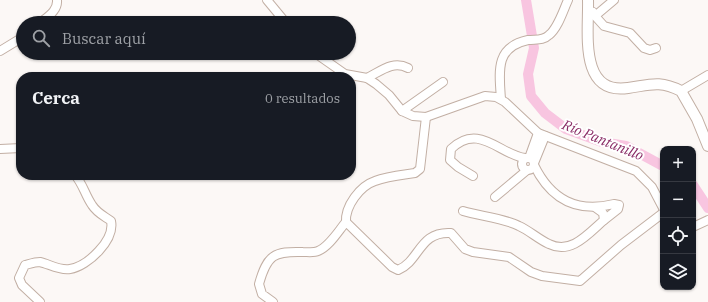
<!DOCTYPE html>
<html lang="es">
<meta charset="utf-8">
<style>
:root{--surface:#171b24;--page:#242831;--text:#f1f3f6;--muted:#9ea1a6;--line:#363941}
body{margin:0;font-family:"IBM Plex Serif",serif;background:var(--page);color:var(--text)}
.controls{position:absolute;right:12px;bottom:12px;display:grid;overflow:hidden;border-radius:8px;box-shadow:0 1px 3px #0004}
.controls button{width:36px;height:36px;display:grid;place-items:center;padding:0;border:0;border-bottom:1px solid var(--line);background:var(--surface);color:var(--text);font:20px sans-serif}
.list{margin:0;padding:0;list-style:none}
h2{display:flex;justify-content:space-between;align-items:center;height:52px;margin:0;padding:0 16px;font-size:17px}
h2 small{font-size:13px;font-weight:400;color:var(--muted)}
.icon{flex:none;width:22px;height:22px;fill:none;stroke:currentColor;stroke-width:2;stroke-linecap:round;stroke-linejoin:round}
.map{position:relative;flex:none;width:708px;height:302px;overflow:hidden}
.search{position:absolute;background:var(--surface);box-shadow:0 1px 3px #0004;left:16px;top:16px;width:340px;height:44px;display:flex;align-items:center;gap:10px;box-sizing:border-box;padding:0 14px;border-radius:22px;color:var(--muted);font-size:15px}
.panel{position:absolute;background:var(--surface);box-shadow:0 1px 3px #0004;left:16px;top:72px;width:340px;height:108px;border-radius:16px}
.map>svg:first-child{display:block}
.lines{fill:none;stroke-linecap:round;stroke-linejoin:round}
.river{stroke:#f8c5e0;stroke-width:10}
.minor-casing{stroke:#c2afa4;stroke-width:10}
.major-casing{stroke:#c2afa4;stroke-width:12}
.minor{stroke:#fff;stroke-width:8}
.major{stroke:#fff;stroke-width:10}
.labels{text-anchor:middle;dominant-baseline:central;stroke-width:4;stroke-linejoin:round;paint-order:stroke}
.water-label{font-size:14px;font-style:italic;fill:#892c66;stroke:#fff}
</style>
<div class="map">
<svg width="708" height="302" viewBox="0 0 708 302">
<rect width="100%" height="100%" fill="#fcf8f6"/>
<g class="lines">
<!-- river -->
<g class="river">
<polyline points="526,0 534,48 528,74 531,96 545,113 566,129 602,142 626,146 663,166"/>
<polyline points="693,185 708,208"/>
</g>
<!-- minor casing -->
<g class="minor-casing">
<g id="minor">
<polyline points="267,0 286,23"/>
<polyline points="593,12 595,16 614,0"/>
<polyline points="595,16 604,26 630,33 644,48 650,50 656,48"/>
<path d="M40,23C47,17 58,11 57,0"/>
<polyline points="0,51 23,37"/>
<polyline points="315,53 345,74 367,78 376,84 389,95 402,111 413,116 426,117 485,96 496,97 505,102 538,133 636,171 652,187 663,208"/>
<path d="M367,78C381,71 393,60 408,68"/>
<polyline points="681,91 708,75"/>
<path d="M501,99C499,71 495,47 528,40C536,39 543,41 549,35C558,28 563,11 568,0"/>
<polyline points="402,111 443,82"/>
<polyline points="0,149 21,148"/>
<circle cx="528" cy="164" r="6"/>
<polyline points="529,158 538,133"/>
<polyline points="534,163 545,136"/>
<path d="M534,165C551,200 577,213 614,204L619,205L618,209L604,220"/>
<path d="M473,176L458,167L450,160L451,149C479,122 500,155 525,158"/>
<polyline points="495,197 526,171"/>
<path d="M463,211C479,216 504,218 519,226C530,231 538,239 549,244C571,255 588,234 604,220L603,213L596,208"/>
<path d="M346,222C345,206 360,186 375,181C388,176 402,175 415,173L420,169L426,117"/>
<polyline points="693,227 708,220"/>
<path d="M40,302L22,285L19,278L25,265C29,264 35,262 40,262C49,264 60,271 70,269C88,266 115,240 111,221C104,216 97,213 92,205C85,195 83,184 75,175"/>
<path d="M273,302L262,294L259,284C267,255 274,251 303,252C308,252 314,253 318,251C329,247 339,230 346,222L392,267L398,270C420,261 419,231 451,233L465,249L473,252L509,257L531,272L542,276L580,281L621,245L663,213"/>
</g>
</g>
<!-- major casing -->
<g class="major-casing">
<path id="major" d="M588,0C589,31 578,95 628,88C650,85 659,80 681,91L697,119L708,146"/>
</g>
<!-- minor -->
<use href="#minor" class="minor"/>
<!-- major -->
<use href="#major" class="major"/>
</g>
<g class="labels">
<!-- water labels -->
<g class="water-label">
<text transform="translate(603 140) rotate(22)">Río Pantanillo</text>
</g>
</g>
</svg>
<div class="controls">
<button>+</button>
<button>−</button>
<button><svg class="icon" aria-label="locate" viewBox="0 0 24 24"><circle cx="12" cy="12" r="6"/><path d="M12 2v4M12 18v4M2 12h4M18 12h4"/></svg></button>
<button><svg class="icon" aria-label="layers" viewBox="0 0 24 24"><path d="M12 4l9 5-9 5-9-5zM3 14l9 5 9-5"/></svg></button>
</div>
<div class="search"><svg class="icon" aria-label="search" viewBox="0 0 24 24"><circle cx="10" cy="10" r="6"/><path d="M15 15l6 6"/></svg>Buscar aquí</div>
<section class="panel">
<h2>Cerca<small>0 resultados</small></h2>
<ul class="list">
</ul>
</section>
</div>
